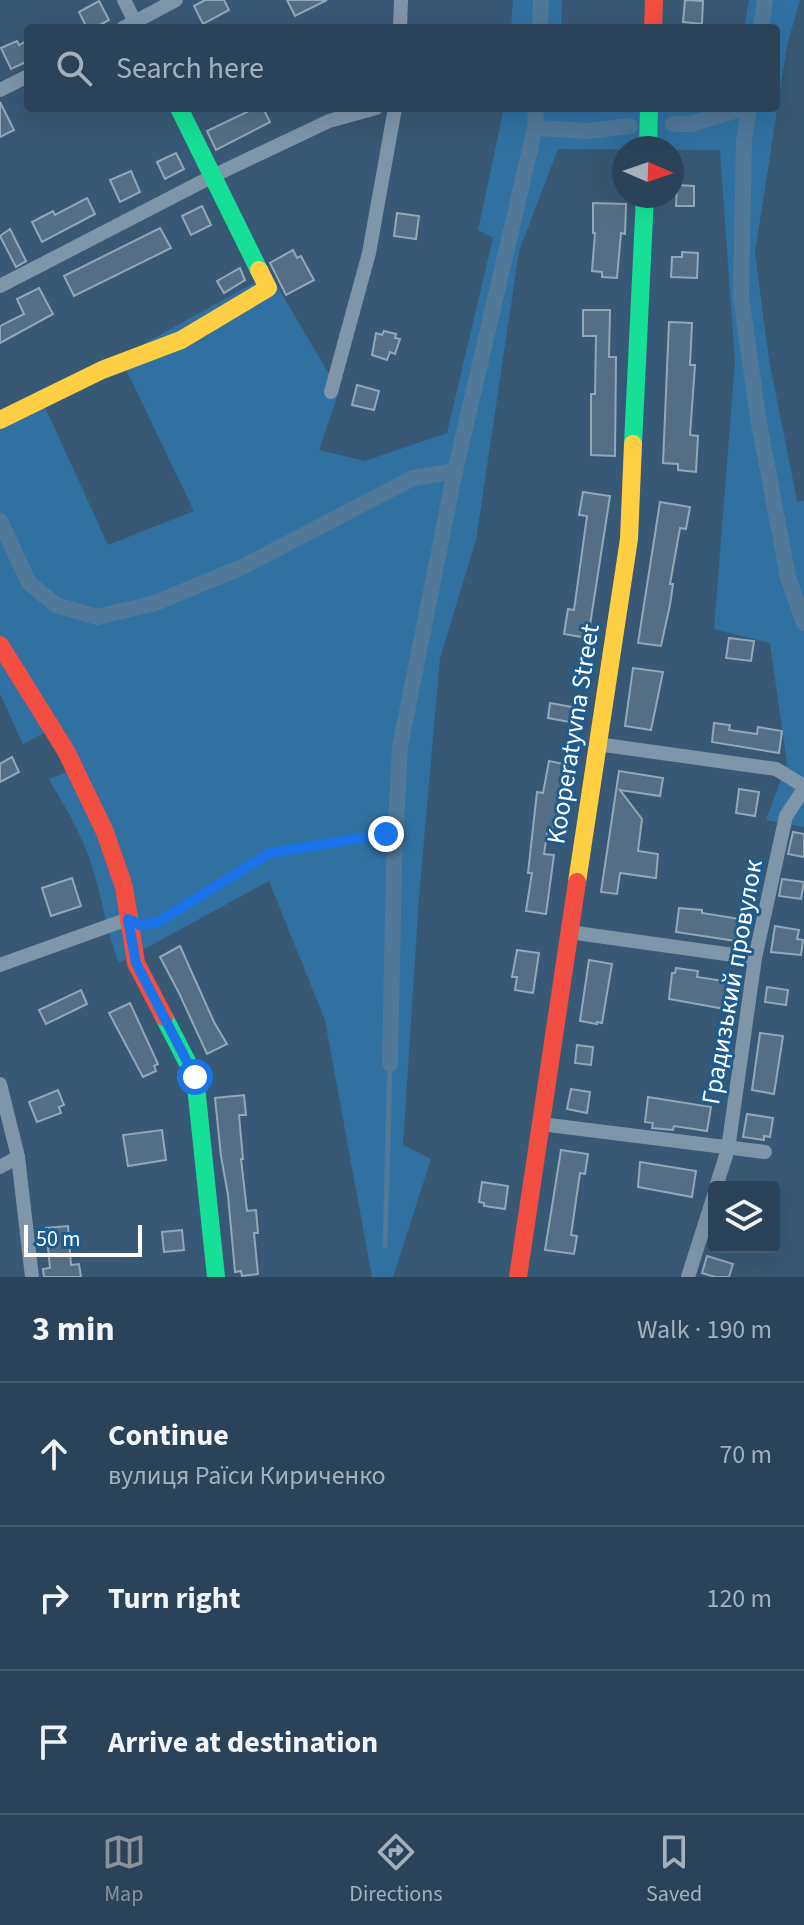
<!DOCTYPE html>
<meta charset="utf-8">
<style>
:root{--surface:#2a4358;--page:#324a5e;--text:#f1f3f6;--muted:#a5b0ba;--line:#465c6e;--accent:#8c9099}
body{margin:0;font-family:"Source Sans 3",sans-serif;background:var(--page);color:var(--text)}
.controls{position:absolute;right:24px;bottom:24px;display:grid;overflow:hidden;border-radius:8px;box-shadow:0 8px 32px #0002}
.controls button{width:72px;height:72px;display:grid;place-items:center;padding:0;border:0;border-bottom:2px solid var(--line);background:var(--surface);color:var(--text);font:40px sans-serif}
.compass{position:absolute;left:612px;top:136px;width:72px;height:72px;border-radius:50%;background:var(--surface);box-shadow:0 8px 32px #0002;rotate:92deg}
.scale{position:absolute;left:24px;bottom:20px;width:118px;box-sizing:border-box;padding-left:8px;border:4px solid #fff;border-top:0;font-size:22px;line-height:28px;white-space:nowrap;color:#fff;-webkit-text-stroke:6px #1f5c8e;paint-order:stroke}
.stop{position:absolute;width:24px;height:24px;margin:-18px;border:6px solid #1a73e8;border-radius:50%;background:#fff}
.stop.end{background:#1a73e8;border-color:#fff;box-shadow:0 2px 8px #0008}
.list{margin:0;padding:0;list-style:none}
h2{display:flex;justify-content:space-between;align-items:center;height:104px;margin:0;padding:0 32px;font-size:34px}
h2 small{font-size:26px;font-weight:400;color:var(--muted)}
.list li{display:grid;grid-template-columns:52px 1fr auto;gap:24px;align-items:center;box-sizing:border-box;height:144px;padding:0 32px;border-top:2px solid var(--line)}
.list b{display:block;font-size:30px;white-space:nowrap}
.list p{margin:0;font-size:26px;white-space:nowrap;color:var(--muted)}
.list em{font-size:26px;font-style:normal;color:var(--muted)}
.icon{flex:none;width:44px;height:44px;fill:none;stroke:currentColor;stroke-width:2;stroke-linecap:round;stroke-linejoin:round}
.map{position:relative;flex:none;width:804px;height:1277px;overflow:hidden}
.search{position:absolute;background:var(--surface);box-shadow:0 8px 32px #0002;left:24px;right:24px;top:24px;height:88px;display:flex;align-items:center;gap:20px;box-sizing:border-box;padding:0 28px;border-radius:8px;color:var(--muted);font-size:30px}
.sheet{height:536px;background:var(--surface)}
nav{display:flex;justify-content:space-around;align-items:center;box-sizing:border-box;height:112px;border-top:2px solid var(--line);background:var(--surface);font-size:22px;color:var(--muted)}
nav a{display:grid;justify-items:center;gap:4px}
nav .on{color:var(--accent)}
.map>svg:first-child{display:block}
.green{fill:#3171a2}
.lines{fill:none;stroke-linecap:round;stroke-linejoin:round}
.stream{stroke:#4f7899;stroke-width:5}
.canal{stroke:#4f7899;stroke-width:16}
.building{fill:#546f85;stroke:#94a7b7;stroke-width:2}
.path{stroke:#7f95a8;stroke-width:3;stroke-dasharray:4 6;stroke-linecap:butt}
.street{stroke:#7f95a8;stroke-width:14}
.fast{stroke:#16e098;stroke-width:18}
.slow{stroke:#ffcf43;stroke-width:18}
.jam{stroke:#f24e42;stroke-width:18}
.route{stroke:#1a73e8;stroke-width:10}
.labels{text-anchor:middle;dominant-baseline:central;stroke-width:6;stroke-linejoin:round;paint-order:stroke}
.street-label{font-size:26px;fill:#fff;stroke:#1f5c8e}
</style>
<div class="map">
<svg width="804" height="1277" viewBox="0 0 804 1277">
<rect width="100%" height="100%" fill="#385975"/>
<!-- green -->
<g class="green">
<polygon points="513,0 562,0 561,28 511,28"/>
<path d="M749,0H800L787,45L755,253L769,360L797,501H804V827L766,820L787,763L770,643L714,629L735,362L720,150L558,149L519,251L476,540L440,658L419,897L403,1145L431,1159L393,1277H372L325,1020L269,881L119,963C104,925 101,883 84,845C75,822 61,801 49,779L67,772L47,732L23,744L0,694V414L40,396L108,545L194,511L120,357L270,274L339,391L319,450L365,461L447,433L493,238L478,230L504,108H776V28H744Z"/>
</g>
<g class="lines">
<!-- stream -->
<polyline class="stream" points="385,1246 390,1064"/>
<!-- canal -->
<g class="canal">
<polyline points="540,28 541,0"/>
<polyline points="761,28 765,0"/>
<polyline points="749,108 744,141 741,297 759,423 788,577 804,623"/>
<polyline points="673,124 691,124 744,108"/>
<polyline points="535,128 589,131 630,126"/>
<polyline points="0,521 29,583 56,605 97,617 155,603 240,568 413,478 455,471"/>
<polyline points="390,1064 394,863 400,747 455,471 535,128 536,108"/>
</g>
</g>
<!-- building -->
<g class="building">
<polygon points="205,0 224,0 229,10 203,24 194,6"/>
<polygon points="287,0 327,0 295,16"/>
<polygon points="685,0 703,1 702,24 683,22"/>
<polygon points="99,1 109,20 94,28 87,28 79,12"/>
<polygon points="28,40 28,61 11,69 1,48 17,41 19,45"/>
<polygon points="0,102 14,130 0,137"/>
<polygon points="245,108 263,108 270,122 216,150 207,131 247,112"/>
<polygon points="176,153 184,169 165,179 157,162"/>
<polygon points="131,171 140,192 120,202 110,180"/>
<polygon points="677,185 694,186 694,206 676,206"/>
<polygon points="87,198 95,214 42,242 32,222 53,211 55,215"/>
<polygon points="593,203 626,204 625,234 621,233 617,278 602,277 602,272 592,271 595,233 593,233"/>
<polygon points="202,206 211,225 191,235 182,216"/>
<polygon points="397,213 419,216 416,239 394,236"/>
<polygon points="160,228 171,248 74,296 64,276"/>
<polygon points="10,229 26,261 16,267 0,236"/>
<polygon points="293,250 297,258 301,256 314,280 286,295 270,263"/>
<polygon points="682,252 698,253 697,278 671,277 672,257 682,257"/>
<polygon points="240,268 245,280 224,293 217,281"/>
<polygon points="39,288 53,314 0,343 0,326 24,314 17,299"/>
<polygon points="583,310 610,310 609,357 616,357 615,456 591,455 591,394 595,394 596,336 583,336"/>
<polygon points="669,322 692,323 690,365 695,365 690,435 698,436 696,472 678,470 678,464 663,463"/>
<polygon points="384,331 396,334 395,338 400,339 395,354 390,352 387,360 372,355 376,333 382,335"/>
<polygon points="357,385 379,391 374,410 352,405"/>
<polygon points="583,492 610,496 588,638 564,634 568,609 574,610 587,516 579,515"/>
<polygon points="660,502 690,507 686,529 680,528 670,584 673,584 670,605 661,646 638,643"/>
<polygon points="729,638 754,641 751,661 726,658"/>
<polygon points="633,668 663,672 651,730 625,726"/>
<polygon points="550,703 578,708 575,723 548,718"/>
<polygon points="714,723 730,725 729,730 757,734 758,727 782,731 779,753 712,742"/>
<polygon points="12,757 19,772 0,782 0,764"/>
<polygon points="549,761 568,765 564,787 562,787 559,828 548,827 544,854 554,855 546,914 526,911 532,873 528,873 537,792 543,793"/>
<polygon points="619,771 663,778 660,796 620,790 642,819 638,851 658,854 656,878 620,873 617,894 601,892"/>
<polygon points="739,789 759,792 755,816 736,813"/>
<polygon points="793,832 804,834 804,857 788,854"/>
<polygon points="72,878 81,906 51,916 42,888"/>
<polygon points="782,879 804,882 801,899 779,896"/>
<polygon points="679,908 702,910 702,913 740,919 736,941 676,932"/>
<polygon points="775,926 799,930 797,939 803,940 801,955 771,952"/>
<polygon points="180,946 214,1022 227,1044 207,1054 179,993 160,957"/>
<polygon points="517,950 539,953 533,993 515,990 517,977 512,977"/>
<polygon points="589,960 612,964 602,1023 597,1022 597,1024 580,1021"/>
<polygon points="676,968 698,971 697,977 730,982 725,1009 669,999 672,973 675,973"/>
<polygon points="767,987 788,990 786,1005 765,1002"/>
<polygon points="81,990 87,1004 46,1024 39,1010"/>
<polygon points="130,1003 158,1064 154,1066 156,1071 143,1077 109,1013"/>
<polygon points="760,1033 783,1036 774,1094 752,1090"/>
<polygon points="577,1045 593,1047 591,1065 575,1063"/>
<polygon points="571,1089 590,1092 587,1113 567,1109"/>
<polygon points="58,1090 64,1105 59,1107 61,1113 37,1122 29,1102"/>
<polygon points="244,1095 246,1115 239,1115 243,1159 241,1159 247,1211 256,1210 258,1233 254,1233 258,1274 242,1276 241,1271 235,1272 228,1195 221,1156 215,1098"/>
<polygon points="648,1097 711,1107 707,1131 674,1126 673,1130 652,1128 653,1123 645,1122"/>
<polygon points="747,1114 773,1118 770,1137 764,1136 764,1140 743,1137"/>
<polygon points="162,1130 166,1160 128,1166 123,1135"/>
<polygon points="561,1150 588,1154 585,1174 580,1173 571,1235 577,1236 574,1254 545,1250"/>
<polygon points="640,1162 696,1171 692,1197 638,1187"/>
<polygon points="482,1182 508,1186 505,1209 484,1206 484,1203 479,1202"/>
<polygon points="68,1226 71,1265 79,1264 81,1277 44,1277 43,1269 50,1268 46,1228"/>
<polygon points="182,1230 184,1250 164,1252 162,1232"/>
<polygon points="707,1256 733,1264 729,1277 715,1277 702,1273"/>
</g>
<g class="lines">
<!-- path -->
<polyline class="path" points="146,924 158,922 270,853 386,834"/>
<!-- street -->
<g class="street">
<polyline points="124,0 138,28"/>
<polyline points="123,28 176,0"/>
<polyline points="400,28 401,0"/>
<polyline points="0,90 28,76"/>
<polyline points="0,286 213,176 329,121 376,108"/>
<polyline points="331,392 369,253 395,108"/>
<polyline points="597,744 776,769 804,786"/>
<polyline points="569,932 755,958"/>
<polyline points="0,965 128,919"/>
<polyline points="0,1084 18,1157 32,1277"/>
<polyline points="541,1124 765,1152"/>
<polyline points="0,1167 18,1157"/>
<polyline points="716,1187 728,1149 755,958 786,816 804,789"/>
<polyline points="688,1277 714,1195"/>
</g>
<!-- fast -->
<g class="fast">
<polyline points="179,108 259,270"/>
<polyline points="648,148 649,108"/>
<polyline points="633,444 645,196"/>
<polyline points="164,1017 195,1077 216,1277"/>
</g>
<!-- slow -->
<g class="slow">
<polyline points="0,420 102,370 181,340 268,288 259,270"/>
<polyline points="577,882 629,539 633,444"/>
</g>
<!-- jam -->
<g class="jam">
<polyline points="653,28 654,0"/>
<polyline points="0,645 66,751 105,832 124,887 136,963 164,1017"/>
<polyline points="518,1277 577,882"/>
</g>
</g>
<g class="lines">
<!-- route -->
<polyline class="route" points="195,1077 136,963 128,919 140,925 158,922 270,853 386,834"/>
</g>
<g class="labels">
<!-- street labels -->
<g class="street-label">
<text transform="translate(573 734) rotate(-81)">Kooperatyvna Street</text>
<text transform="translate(732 982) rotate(-80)">Градизький провулок</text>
</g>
</g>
</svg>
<div class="controls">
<button><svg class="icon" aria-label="layers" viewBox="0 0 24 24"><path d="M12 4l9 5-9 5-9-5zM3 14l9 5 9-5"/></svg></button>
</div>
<svg class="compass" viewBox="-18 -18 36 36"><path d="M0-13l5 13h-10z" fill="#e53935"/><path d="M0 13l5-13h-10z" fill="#a5b0ba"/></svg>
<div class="scale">50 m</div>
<div class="stop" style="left:195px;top:1077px"></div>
<div class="stop end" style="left:386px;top:834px"></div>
<div class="search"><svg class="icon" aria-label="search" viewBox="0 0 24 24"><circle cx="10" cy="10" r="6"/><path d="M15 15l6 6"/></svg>Search here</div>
</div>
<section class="sheet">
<h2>3 min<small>Walk · 190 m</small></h2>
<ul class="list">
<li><svg class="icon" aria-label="ahead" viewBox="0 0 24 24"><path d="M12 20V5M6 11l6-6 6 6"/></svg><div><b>Continue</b><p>вулиця Раїси Кириченко</p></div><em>70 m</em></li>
<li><svg class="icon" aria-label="right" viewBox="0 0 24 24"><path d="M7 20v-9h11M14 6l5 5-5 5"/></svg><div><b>Turn right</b></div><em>120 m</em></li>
<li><svg class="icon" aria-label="arrive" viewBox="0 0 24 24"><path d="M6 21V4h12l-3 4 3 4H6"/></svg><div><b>Arrive at destination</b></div></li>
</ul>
</section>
<nav>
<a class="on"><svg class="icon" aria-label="map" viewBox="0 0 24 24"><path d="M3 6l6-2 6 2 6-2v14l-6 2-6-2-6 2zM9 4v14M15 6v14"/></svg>Map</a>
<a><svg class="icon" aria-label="directions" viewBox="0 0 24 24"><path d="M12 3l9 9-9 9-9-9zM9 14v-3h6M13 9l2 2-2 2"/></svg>Directions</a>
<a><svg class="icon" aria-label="saved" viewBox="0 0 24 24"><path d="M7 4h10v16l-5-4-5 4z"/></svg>Saved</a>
</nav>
